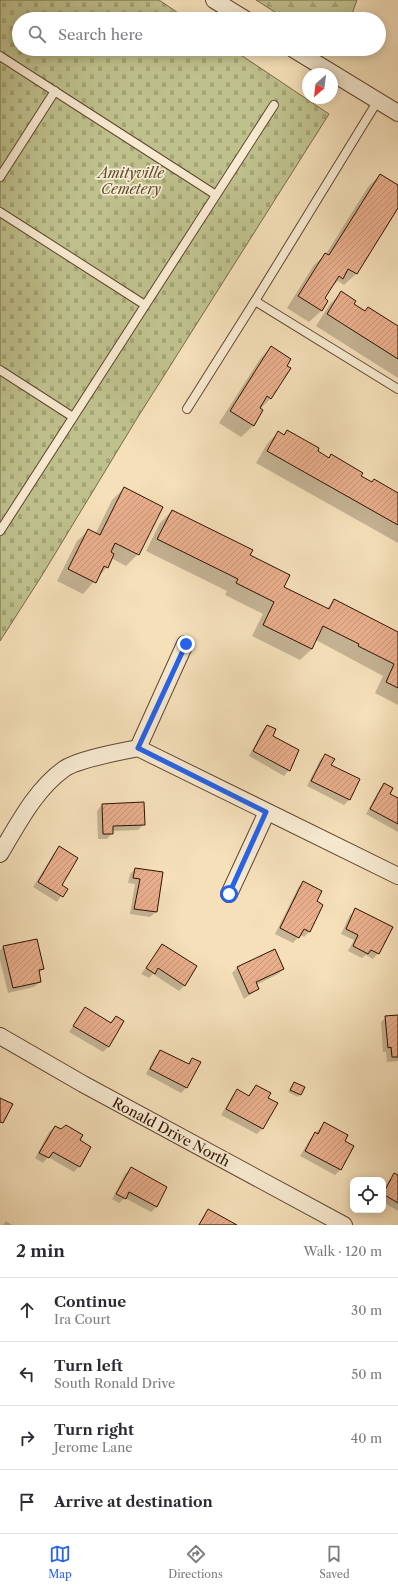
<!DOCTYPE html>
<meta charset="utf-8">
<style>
:root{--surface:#fff;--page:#f2f2f3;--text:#2b2b33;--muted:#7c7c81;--line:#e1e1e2;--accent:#2563eb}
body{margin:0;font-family:"Libre Caslon Text",serif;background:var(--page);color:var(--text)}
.controls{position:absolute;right:12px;bottom:12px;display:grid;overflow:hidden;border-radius:8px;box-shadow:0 2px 10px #0003}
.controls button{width:36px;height:36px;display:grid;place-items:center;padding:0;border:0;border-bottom:1px solid var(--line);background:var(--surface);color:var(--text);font:20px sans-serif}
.compass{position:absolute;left:302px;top:68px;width:36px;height:36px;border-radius:50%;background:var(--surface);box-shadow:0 2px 10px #0003;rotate:208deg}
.stop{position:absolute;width:12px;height:12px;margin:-9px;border:3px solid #2563eb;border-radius:50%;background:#fff}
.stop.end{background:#2563eb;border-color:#fff;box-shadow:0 1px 4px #0008}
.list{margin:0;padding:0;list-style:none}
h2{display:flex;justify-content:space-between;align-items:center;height:52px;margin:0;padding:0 16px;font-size:17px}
h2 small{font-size:13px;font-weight:400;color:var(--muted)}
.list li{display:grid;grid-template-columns:26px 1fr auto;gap:12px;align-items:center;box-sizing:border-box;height:64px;padding:0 16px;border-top:1px solid var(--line)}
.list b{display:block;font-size:15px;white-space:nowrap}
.list p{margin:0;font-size:13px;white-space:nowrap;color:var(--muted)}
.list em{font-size:13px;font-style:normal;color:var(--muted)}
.icon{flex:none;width:22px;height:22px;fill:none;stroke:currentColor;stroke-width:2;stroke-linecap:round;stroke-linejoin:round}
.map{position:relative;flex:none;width:398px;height:1225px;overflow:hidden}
.search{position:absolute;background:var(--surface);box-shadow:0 2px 10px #0003;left:12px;right:12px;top:12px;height:44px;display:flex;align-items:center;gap:10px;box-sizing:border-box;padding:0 14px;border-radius:22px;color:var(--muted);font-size:15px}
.sheet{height:308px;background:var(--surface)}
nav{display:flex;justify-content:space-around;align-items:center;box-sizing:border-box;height:56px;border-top:1px solid var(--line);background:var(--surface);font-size:11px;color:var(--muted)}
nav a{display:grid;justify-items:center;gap:2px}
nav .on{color:var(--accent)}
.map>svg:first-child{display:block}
.forest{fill:url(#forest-firs);stroke:#766a46}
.cemetery{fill:url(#cemetery-stones);stroke:#766a46}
.shadow{fill:#0003}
.building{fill:url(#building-hatch);stroke:#2e1200}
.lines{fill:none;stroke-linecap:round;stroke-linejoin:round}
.service-casing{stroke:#60462e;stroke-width:10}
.minor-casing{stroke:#60462e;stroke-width:18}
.service{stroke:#f8ebd2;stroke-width:8}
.minor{stroke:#f8ebd2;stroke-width:16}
.route{stroke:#2563eb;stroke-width:5}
.labels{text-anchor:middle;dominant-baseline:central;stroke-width:3.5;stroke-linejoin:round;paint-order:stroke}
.park-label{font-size:14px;font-style:italic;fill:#614f31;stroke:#f8ebd2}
.street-label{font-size:14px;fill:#2e1200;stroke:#f8ebd2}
</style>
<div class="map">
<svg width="398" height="1225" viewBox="0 0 398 1225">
<defs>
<pattern id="forest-firs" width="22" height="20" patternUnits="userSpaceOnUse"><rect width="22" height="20" fill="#bfc18d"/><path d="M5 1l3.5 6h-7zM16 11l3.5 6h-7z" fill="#a4a578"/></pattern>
<pattern id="cemetery-stones" width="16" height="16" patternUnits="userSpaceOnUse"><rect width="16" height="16" fill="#bfc18d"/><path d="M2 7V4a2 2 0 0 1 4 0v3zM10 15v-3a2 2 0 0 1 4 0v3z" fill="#a4a578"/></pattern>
<pattern id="building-hatch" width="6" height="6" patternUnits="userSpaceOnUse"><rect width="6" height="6" fill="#eaaf8d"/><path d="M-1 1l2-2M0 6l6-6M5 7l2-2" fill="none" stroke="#c99678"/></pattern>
</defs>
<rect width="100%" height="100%" fill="#f5e0ba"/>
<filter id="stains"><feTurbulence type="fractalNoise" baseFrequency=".005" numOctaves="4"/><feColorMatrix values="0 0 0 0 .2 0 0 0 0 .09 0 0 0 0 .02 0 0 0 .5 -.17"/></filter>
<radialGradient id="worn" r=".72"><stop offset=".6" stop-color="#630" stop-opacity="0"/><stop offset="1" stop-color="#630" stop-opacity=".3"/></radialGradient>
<!-- forest -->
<polygon class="forest" points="256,0 357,0 350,19 286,19"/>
<!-- cemetery -->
<polygon class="cemetery" points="0,0 159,0 187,19 19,19 19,49 232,49 329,114 136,420 41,577 0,641"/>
<!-- shadow -->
<g class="shadow">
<polygon points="380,175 398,186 398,206 356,274 344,285 338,281 330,289 324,299 327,301 321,311 309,322 287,308 314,265 326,254 368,187"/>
<polygon points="342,292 352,304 364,312 398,327 398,378 316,326 330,304"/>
<polygon points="271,347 271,398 260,409 262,411 253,426 241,437 219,423 260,359"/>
<polygon points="288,431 328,458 331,455 360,477 398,494 398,543 256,463 267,444 278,432 283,435"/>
<polygon points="124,488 138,554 126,566 111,558 107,567 83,594 57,581 77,541 89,530 96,533 112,500"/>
<polygon points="172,511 249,556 283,587 326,609 335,600 398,633 398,705 375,693 383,676 316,640 312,649 300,660 252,636 263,614 225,595 227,591 146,551 160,523"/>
<polygon points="267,726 289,770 284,776 249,756 262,731"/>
<polygon points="325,755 329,765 359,779 349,800 344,805 307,786 320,760"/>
<polygon points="384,784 388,794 398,799 398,832 366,814 379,790"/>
<polygon points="102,805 144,824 138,830 112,831 112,833 107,839 98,839 97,811"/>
<polygon points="59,847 60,885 66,889 57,902 33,887 54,853"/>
<polygon points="135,869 162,873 156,912 150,917 130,914 135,884 128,883 130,874"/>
<polygon points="303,882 315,902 309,932 304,937 300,935 293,943 275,934 298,888"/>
<polygon points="356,910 378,953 373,959 366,955 362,958 348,951 354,940 341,934 350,915"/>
<polygon points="162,946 185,985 179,991 153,974 149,978 141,974"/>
<polygon points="4,947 43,969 38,974 40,982 34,987 8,993 0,960 0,950"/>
<polygon points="274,950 283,969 278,974 256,985 258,989 244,999 232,973 237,968"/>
<polygon points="85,1009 110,1023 116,1017 123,1021 108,1047 103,1052 69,1032"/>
<polygon points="398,1016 398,1061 387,1062 386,1052 383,1052 381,1022 386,1017"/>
<polygon points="161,1051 187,1065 192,1059 186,1088 181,1093 146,1074 155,1056"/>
<polygon points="294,1083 304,1088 298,1097 288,1092"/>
<polygon points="256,1086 267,1099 276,1104 262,1129 257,1134 221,1115 232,1096 237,1090 248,1096"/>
<polygon points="325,1123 344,1141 353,1146 340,1170 335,1175 300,1156 310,1139"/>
<polygon points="55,1127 78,1141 79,1166 74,1172 48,1157 43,1163 35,1158 49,1132"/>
<polygon points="131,1168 166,1188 156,1207 151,1212 125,1198 119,1203 112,1199 125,1174"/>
<polygon points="398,1173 398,1211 383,1202 383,1190 389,1180"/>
<polygon points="208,1210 235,1225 198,1225"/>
<polygon points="6,1221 12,1225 3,1225"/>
</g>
<!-- building -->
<g class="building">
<polygon points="380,174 398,185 398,208 357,274 348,269 343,279 339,276 325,298 328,301 322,311 298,296 325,253 329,255"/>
<polygon points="341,291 356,301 354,304 365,311 368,307 398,326 398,359 327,314"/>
<polygon points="271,346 291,359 287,366 291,368 271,399 267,396 260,408 263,410 254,426 230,411"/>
<polygon points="287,430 319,448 318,451 329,458 331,454 363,473 361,476 372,482 374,479 398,493 398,525 267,451 278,431 284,435"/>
<polygon points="124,487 163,507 139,555 115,543 111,552 114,554 108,568 104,566 96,583 68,569 88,529 100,535"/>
<polygon points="172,510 253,550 250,555 290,575 284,587 329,609 334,599 398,632 398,688 386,682 394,664 358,646 359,644 323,626 312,649 263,625 274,602 236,583 238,579 157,539"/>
<polygon points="267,725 276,729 273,736 299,750 290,771 253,751"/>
<polygon points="325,754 335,759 331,765 360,779 350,800 311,781"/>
<polygon points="384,783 393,788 390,794 398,798 398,824 370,809"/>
<polygon points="144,802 145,825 113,826 113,834 103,834 102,804"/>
<polygon points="59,846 78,858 62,885 68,889 63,897 38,882"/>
<polygon points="135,868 163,872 157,912 134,909 140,879 133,878"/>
<polygon points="303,881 322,891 317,901 323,905 310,932 304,929 299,938 280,928"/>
<polygon points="355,908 393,927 379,954 371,950 368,954 353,946 358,935 346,929"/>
<polygon points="37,939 44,969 39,970 41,982 13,988 3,946"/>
<polygon points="162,944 197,966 185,986 158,968 155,974 146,968"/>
<polygon points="275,949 284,969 256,982 259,989 249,994 237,967"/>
<polygon points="85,1007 111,1023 116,1016 124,1021 109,1047 73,1026"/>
<polygon points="398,1015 398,1057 392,1057 391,1047 388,1048 385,1016"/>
<polygon points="160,1050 189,1064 192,1058 201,1062 187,1088 150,1069"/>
<polygon points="294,1082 305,1087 301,1095 290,1090"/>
<polygon points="256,1085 271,1093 268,1098 278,1103 263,1129 226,1109 237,1089 249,1096"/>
<polygon points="0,1098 13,1104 3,1123 0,1122"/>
<polygon points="324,1122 348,1135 345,1141 354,1146 341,1170 305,1151 315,1132 318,1134"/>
<polygon points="66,1125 83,1135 80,1140 91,1147 80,1167 53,1152 49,1158 39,1153 55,1126 61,1129"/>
<polygon points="131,1167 167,1187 157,1207 129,1192 126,1199 116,1194"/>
<polygon points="394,1173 398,1175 398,1203 383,1194"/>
<polygon points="208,1209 237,1225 199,1225"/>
</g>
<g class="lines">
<!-- service casing -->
<g class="service-casing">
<g id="service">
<polyline points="0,56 216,195"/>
<polyline points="377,102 255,301 398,389"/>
<polyline points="0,177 55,91"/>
<polyline points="0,212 145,305"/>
<polyline points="0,370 73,417"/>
<polyline points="187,409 255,301"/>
<polyline points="0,531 274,105"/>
</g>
</g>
<!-- minor casing -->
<g class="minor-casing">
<g id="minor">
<polyline points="214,0 245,19"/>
<polyline points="293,49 398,113"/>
<polyline points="138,748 398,876"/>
<polyline points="138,748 185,644"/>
<path d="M0,854C18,824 35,790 64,769C78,759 120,752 138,748"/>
<polyline points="229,894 267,812"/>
<polyline points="0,1036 83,1084 344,1225"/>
</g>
</g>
<!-- service -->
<use href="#service" class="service"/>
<!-- minor -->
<use href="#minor" class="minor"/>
</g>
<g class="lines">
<!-- route -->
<polyline class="route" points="186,644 138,748 266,812 229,894"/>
</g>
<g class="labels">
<!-- park labels -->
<g class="park-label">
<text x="131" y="173">Amityville<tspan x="131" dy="16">Cemetery</tspan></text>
</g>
<!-- street labels -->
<g class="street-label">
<text transform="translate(171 1132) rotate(28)">Ronald Drive North</text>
</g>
</g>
<rect width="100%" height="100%" filter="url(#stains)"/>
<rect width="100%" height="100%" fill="url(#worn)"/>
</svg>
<div class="controls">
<button><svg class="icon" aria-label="locate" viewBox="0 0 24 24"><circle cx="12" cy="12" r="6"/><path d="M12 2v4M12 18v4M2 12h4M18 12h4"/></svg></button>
</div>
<svg class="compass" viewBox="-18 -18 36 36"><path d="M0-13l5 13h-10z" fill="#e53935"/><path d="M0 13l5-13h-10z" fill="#7c7c81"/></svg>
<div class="stop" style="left:229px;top:894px"></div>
<div class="stop end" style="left:186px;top:644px"></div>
<div class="search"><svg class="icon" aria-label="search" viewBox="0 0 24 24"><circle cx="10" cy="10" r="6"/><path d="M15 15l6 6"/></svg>Search here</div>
</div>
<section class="sheet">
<h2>2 min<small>Walk · 120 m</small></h2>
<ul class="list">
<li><svg class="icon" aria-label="ahead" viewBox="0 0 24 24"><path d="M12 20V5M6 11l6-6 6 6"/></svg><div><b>Continue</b><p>Ira Court</p></div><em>30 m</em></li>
<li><svg class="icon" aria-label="left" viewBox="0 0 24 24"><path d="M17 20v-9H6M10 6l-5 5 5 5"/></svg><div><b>Turn left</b><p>South Ronald Drive</p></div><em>50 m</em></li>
<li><svg class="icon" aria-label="right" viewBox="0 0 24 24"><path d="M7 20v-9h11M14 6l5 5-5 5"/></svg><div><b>Turn right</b><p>Jerome Lane</p></div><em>40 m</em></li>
<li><svg class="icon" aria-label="arrive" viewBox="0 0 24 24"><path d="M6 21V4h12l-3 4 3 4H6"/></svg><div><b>Arrive at destination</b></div></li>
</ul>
</section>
<nav>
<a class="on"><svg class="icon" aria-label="map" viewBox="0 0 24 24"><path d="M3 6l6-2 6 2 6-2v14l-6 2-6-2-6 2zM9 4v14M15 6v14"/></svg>Map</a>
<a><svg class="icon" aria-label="directions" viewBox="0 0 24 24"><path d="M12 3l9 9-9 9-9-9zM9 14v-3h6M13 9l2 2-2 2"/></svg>Directions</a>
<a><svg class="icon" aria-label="saved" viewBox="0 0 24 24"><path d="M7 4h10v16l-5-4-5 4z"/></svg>Saved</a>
</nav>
